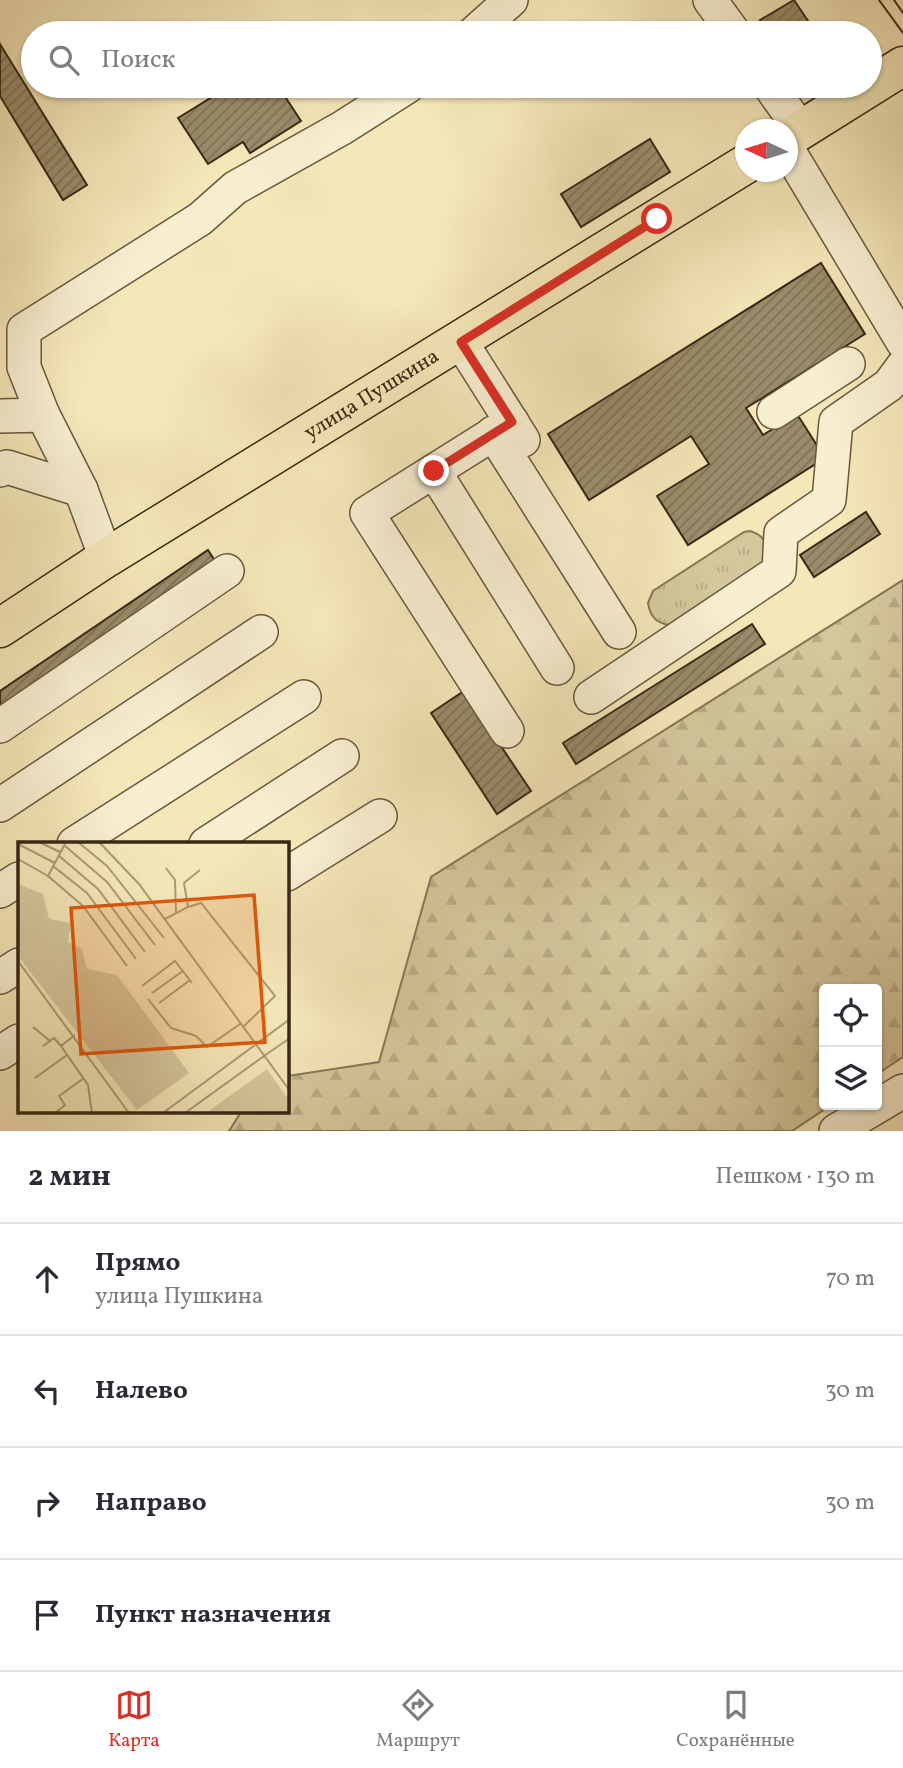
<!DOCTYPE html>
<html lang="ru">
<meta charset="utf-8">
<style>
:root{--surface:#fff;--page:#f2f2f3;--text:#2b2b33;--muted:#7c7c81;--line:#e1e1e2;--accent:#d93025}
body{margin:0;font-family:Vollkorn,serif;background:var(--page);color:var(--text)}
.controls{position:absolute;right:21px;bottom:21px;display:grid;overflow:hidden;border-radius:7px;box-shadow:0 2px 5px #0004}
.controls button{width:63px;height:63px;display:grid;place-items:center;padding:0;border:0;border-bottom:2px solid var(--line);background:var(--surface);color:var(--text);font:35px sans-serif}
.compass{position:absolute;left:735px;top:119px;width:63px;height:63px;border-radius:50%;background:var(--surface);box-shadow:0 2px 5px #0004;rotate:274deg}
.stop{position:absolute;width:21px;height:21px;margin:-16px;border:5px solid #d93025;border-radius:50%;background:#fff}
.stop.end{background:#d93025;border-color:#fff;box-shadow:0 2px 7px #0008}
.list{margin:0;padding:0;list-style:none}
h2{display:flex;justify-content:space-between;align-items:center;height:91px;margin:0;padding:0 28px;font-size:30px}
h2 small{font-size:23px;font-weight:400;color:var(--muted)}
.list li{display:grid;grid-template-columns:46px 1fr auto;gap:21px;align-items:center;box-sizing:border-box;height:112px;padding:0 28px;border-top:2px solid var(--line)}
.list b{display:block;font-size:26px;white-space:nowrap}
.list p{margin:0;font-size:23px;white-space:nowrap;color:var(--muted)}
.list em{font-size:23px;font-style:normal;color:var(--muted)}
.icon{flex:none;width:38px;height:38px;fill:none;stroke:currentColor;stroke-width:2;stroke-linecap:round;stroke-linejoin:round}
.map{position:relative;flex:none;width:903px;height:1131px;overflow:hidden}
.search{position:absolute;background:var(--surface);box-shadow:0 2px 5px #0004;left:21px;right:21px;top:21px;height:77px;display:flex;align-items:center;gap:18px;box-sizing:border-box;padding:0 24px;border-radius:38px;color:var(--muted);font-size:26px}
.sheet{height:539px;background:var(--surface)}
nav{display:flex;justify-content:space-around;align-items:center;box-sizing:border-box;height:98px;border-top:2px solid var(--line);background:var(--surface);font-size:19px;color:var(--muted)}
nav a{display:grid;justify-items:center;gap:4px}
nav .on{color:var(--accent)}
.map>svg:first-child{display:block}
.grass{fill:url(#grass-tufts);stroke:#867858;stroke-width:2}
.forest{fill:url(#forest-firs);stroke:#867858;stroke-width:2}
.building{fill:url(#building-hatch);stroke:#382815;stroke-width:2}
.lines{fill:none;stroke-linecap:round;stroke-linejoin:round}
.minor-casing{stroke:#67583e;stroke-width:36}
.major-casing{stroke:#382815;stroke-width:41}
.minor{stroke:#f8efd1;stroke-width:33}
.major{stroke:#f5e7b8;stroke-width:38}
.tram{stroke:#382815;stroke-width:2}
.route{stroke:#d93025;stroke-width:9}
.labels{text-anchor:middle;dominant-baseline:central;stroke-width:5;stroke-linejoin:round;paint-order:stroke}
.street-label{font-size:21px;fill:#382815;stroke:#f8efd1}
.inset-road{fill:none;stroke:#a99b77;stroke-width:2}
.view{fill:#df570c;fill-opacity:0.15;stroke:#df570c;stroke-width:3.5}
.inset-edge{fill:none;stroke:#382815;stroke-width:3.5}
</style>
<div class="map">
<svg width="903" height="1131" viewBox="0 0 903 1131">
<defs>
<pattern id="grass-tufts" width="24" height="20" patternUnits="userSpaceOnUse" patternTransform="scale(1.75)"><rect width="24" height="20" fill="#d5c79c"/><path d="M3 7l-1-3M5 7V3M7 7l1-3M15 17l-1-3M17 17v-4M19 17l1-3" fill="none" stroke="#b8ab86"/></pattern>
<pattern id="forest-firs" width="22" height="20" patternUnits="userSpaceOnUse" patternTransform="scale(1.75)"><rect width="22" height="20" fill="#d5c79c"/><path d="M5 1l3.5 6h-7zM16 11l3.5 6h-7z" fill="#b8ab86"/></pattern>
<pattern id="building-hatch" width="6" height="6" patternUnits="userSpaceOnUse" patternTransform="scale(1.75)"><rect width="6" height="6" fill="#9a8b6a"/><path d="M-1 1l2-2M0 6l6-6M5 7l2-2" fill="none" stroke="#7f7256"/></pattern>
</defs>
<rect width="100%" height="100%" fill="#f5e7b8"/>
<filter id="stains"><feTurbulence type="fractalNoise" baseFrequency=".00286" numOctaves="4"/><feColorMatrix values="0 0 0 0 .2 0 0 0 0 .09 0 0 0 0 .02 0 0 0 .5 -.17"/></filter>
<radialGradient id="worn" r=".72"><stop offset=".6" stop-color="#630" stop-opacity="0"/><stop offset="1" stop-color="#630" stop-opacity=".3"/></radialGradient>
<!-- grass -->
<path class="grass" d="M750,531C767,536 766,545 767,561L671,625C657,624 650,617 648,603L653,591L744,532Z"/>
<!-- forest -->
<polygon class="forest" points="903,580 903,1057 877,1074 877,989 824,989 824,1105 831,1105 792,1131 229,1131 241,1112 287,1112 287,1076 379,1062 431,877"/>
<!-- building -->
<g class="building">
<polygon points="794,0 810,24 795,33 768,33 760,20"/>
<polygon points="0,44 87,185 63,200 0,96"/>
<polygon points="230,86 278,86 301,121 250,153 243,142 208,164 178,118"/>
<polygon points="340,86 365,86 347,97"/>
<polygon points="650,139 670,172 581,227 561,194"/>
<polygon points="821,263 865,334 746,408 763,435 797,414 825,458 688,545 657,496 709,464 691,436 589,500 548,434"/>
<polygon points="866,512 880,534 814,577 800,555"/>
<polygon points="208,550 219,567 0,715 0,691"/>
<polygon points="752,624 765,644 576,764 563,743"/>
<polygon points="464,691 531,791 497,814 431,713"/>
</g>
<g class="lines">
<!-- minor casing -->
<g class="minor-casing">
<g id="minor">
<polyline points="710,0 734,33"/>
<polyline points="474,33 511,0"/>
<polyline points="770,86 801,130"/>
<polyline points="788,150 903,342"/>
<polyline points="461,342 523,440"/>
<polyline points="774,412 848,364"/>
<polyline points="43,415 24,367 24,330 200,219 235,188 342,128 408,86"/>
<polyline points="0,416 43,415 81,490 106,558"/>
<polyline points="493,433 619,632"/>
<polyline points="0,470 7,467 81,490"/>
<polyline points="434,471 557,668"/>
<polyline points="591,697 779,571 781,533 829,500 836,422 889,385 903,366"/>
<polyline points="0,726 227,571"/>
<polyline points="507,731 367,513 512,422"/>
<polyline points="0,805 261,632"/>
<polyline points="74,844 304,697"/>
<polyline points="206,844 342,756"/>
<polyline points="287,874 380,816"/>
<polyline points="0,891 19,879"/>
<polyline points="0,977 19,965"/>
<polyline points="0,1053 19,1041"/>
<polyline points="836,1131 903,1091"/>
</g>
</g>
<!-- major casing -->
<g class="major-casing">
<g id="major">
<polyline points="788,138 903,66"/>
<path id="s1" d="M0,628L106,558L746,164"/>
</g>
</g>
<!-- minor -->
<use href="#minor" class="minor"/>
<!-- major -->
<use href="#major" class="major"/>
<!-- tram -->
<g class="tram">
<polyline points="879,0 903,33"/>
<polyline points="894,0 903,13"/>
</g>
</g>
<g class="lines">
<!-- route -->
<polyline class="route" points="434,471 512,422 461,342 657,219"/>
</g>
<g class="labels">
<!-- street labels -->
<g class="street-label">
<text stroke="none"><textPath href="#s1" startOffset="439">улица Пушкина</textPath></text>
</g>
</g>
<!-- overview -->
<g transform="translate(18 842)">
<rect width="271" height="271" fill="#f5e7b8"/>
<path d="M0,42L25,52L31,77L53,81L50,100L64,107L69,127L99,133L171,231L119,268L0,114ZM249,227L271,258V271H188Z" fill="#d5c79c"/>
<path class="inset-road" d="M21,0L42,10M48,0L30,34L65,64L109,124M60,0L89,24L146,96M81,0L121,42L272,249M0,2L37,21M46,3L89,40L137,103M40,13L80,47L127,110M0,17L30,34M35,24L69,51L118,117M148,26L157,38L158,72M170,65L183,61L257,154L225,185M147,77L170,65L166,41L182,28M0,119L111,271M124,144L157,119L174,141M134,151L165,129M130,157L153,186L178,194L189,205L222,182M141,161L172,138M15,185L32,199M57,193L43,204L70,243L74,271M25,204L36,196L43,204M246,214L272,196M17,236L49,213M37,271L47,263L41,254L66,236M145,271L272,177M167,271L246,214"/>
<path class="view" d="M236,53L247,200L63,212L53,66Z"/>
<rect width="271" height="271" class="inset-edge"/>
</g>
<rect width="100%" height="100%" filter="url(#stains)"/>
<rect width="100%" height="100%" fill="url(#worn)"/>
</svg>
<div class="controls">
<button><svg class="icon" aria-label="locate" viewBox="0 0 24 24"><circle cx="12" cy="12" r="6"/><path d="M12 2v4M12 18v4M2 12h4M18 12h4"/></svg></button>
<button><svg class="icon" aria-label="layers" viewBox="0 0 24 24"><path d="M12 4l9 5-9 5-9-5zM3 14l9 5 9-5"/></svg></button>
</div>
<svg class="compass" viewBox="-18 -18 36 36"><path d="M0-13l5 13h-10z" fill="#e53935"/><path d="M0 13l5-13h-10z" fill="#7c7c81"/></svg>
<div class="stop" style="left:657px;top:219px"></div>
<div class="stop end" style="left:434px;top:471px"></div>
<div class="search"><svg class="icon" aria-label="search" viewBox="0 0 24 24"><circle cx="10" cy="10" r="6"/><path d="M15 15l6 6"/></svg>Поиск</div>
</div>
<section class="sheet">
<h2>2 мин<small>Пешком · 130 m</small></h2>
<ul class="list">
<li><svg class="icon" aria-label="ahead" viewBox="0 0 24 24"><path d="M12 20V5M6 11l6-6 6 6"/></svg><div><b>Прямо</b><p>улица Пушкина</p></div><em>70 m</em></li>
<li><svg class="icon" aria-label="left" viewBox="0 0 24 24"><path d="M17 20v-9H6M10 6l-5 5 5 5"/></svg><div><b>Налево</b></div><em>30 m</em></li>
<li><svg class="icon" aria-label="right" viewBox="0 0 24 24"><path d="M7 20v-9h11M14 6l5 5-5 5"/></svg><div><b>Направо</b></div><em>30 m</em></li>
<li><svg class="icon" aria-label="arrive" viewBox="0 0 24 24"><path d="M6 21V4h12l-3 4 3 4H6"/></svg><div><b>Пункт назначения</b></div></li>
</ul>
</section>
<nav>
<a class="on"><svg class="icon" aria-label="map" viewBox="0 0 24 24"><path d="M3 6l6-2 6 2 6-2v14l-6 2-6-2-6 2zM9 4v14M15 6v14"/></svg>Карта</a>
<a><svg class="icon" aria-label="directions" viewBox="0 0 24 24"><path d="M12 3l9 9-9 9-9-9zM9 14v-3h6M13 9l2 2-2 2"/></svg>Маршрут</a>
<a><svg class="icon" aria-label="saved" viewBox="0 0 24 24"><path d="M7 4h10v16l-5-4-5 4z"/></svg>Сохранённые</a>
</nav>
